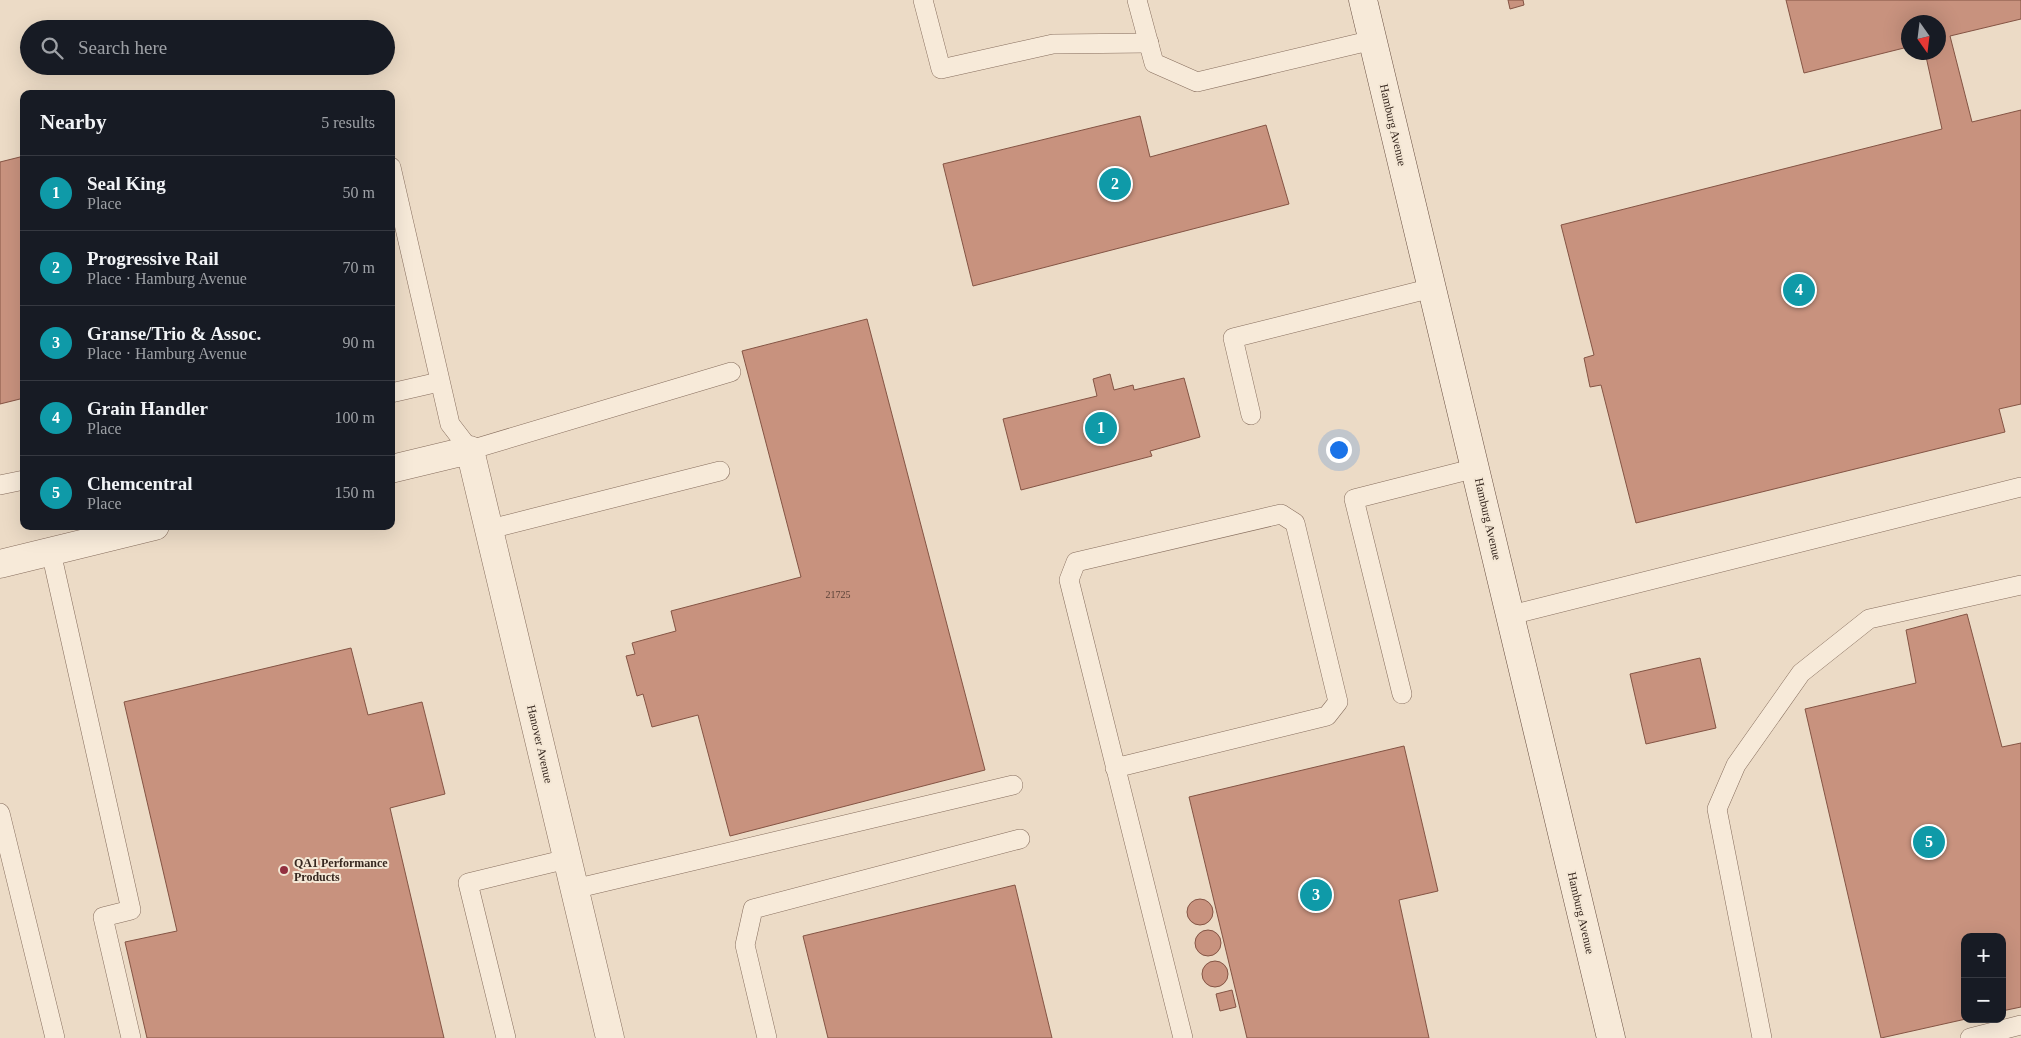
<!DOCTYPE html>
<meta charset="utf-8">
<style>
:root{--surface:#171b24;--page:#20242c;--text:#f1f3f6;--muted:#9ea1a6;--line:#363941;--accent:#0b8043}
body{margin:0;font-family:"Times New Roman",serif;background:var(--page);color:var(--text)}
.controls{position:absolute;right:15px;bottom:15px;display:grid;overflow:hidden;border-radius:10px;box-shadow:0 5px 20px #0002}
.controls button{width:45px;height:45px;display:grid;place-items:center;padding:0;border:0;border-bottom:1px solid var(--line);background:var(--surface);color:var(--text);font:25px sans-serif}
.compass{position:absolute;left:1901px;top:15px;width:45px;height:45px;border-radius:50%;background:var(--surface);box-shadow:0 5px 20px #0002;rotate:166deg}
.you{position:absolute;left:1338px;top:449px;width:18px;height:18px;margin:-12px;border:4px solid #fff;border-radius:50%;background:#1a73e8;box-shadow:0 0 0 8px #1a73e833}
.badge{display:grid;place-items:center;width:32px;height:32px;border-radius:50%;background:var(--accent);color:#fff;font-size:16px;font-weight:700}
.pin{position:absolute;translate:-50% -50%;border:2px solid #fff;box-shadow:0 1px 5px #0006}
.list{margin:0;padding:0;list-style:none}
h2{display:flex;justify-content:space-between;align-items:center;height:65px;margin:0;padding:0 20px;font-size:21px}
h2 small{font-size:16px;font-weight:400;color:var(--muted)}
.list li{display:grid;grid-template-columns:32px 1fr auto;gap:15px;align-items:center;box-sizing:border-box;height:75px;padding:0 20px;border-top:1px solid var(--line)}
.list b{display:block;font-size:19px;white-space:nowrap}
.list p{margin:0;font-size:16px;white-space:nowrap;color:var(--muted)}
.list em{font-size:16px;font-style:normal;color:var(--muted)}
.icon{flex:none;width:28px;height:28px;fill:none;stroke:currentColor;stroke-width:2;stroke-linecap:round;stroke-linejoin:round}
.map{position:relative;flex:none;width:2021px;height:1038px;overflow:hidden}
.search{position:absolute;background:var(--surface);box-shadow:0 5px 20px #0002;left:20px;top:20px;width:375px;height:55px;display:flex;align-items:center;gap:12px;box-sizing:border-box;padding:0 18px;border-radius:28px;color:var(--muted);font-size:19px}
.panel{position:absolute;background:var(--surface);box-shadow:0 5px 20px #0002;left:20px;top:90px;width:375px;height:440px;border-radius:10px}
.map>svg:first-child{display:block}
.building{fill:#c8927e;stroke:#845444}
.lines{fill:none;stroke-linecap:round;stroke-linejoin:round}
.lane-casing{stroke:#866d5d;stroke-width:20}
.street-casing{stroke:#866d5d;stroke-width:29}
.secondary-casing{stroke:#684e40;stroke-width:29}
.lane{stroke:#f7ead9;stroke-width:19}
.street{stroke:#f7ead9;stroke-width:28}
.secondary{stroke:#f7ead9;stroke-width:28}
.poi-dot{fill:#92303f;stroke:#f4e7d5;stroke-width:2}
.labels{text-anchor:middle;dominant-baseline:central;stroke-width:4;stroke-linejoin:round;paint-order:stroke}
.number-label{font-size:10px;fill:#5b4238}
.street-label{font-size:12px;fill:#372820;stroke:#f4e7d5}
.poi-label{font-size:12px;font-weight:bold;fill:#372820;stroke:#f4e7d5;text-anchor:start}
</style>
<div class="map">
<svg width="2021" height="1038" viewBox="0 0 2021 1038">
<rect width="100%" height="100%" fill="#ecdbc6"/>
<!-- building -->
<g class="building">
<polygon points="1508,0 1523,0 1524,5 1510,9"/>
<polygon points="1786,0 2021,0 2021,19 1950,36 1972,122 2021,110 2021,404 1999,409 2005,432 1636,523 1601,385 1590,387 1584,358 1594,355 1561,225 1942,129 1925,52 1938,52 1938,22 1908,22 1908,47 1804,73"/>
<polygon points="1140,116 1150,157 1266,125 1289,204 973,286 943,164"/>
<polygon points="24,156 24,398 0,404 0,162"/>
<polygon points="867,319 985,770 730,836 698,715 652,727 643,694 637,696 626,656 635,654 632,643 676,631 671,611 801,577 742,351"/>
<polygon points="1110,374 1114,390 1133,385 1134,390 1184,378 1200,437 1150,451 1152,456 1021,490 1003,419 1097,396 1093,379"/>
<polygon points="1967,614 2002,747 2021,743 2021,1007 2002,1011 2002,937 1965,937 1966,1019 1881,1038 1805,709 1916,683 1906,630"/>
<polygon points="351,648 368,715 422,702 445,794 390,808 444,1038 147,1038 125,942 177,931 124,702"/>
<polygon points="1700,658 1716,728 1646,744 1630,674"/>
<polygon points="1404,746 1438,891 1399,900 1429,1038 1247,1038 1189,797"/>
<polygon points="1015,885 1052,1038 828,1038 803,936"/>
<circle cx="1200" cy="912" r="13"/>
<circle cx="1208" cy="943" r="13"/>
<circle cx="1215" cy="974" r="13"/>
<polygon points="1232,990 1236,1007 1220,1011 1216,994"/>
</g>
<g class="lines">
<!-- lane casing -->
<g class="lane-casing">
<g id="lane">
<polyline points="923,0 941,69 1053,44 1149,43"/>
<polyline points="1137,0 1154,63 1197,82 1373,40"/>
<polyline points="391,167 450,424 470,450 731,372"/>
<polyline points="391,393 439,382"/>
<polyline points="1251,415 1233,338 1432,288"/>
<polyline points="0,485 24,480"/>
<polyline points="490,529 720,471"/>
<polyline points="51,552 131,910 103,917 131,1038"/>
<polyline points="1511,615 2021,487"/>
<polyline points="1402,694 1354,499 1476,468"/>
<polyline points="1115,768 1327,716 1338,702 1295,523 1281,514 1076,562 1069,580 1183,1038"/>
<polyline points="0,813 55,1038"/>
<polyline points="574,889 1013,785"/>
<polyline points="506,1038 468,883 567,859"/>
<polyline points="767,1038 745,945 753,909 1020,839"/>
<polyline points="1762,1038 1717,809 1736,765 1801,673 1869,619 2021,585"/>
<polyline points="1970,1038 2021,1025"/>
</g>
</g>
<!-- street casing -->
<g class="street-casing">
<g id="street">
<polyline points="391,469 470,450 610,1038"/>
<polyline points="0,564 155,526"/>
</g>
</g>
<!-- secondary casing -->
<g class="secondary-casing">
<polyline id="secondary" points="1363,0 1611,1038"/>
</g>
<!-- lane -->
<use href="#lane" class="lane"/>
<!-- street -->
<use href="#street" class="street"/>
<!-- secondary -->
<use href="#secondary" class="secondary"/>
</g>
<!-- markers -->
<circle class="poi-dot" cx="284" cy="870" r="5"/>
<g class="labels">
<!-- number labels -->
<g class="number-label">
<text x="838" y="594">21725</text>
</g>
<!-- street labels -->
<g class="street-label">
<text transform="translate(1393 125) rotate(77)">Hamburg Avenue</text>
<text transform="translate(1488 519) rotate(77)">Hamburg Avenue</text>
<text transform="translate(540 744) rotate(77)">Hanover Avenue</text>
<text transform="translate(1581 913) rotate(77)">Hamburg Avenue</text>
</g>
<!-- poi labels -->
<g class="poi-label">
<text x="294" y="863">QA1 Performance<tspan x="294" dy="14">Products</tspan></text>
</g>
</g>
</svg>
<div class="controls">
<button>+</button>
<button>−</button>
</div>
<svg class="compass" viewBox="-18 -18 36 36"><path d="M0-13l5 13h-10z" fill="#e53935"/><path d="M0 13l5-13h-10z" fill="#9ea1a6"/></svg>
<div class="you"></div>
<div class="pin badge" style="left:1101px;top:428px;background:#0f9aa8">1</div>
<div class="pin badge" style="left:1115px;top:184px;background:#0f9aa8">2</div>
<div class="pin badge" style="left:1316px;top:895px;background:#0f9aa8">3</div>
<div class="pin badge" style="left:1799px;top:290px;background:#0f9aa8">4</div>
<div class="pin badge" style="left:1929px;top:842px;background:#0f9aa8">5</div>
<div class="search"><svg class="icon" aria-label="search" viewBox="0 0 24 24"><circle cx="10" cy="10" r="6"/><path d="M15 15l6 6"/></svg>Search here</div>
<section class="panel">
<h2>Nearby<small>5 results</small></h2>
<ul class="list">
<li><span class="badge" style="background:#0f9aa8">1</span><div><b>Seal King</b><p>Place</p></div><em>50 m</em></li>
<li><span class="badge" style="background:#0f9aa8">2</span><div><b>Progressive Rail</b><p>Place · Hamburg Avenue</p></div><em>70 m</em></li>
<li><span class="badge" style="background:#0f9aa8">3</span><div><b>Granse/Trio &amp; Assoc.</b><p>Place · Hamburg Avenue</p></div><em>90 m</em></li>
<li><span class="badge" style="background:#0f9aa8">4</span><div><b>Grain Handler</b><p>Place</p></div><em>100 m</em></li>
<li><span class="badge" style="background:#0f9aa8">5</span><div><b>Chemcentral</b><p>Place</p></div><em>150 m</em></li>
</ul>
</section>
</div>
